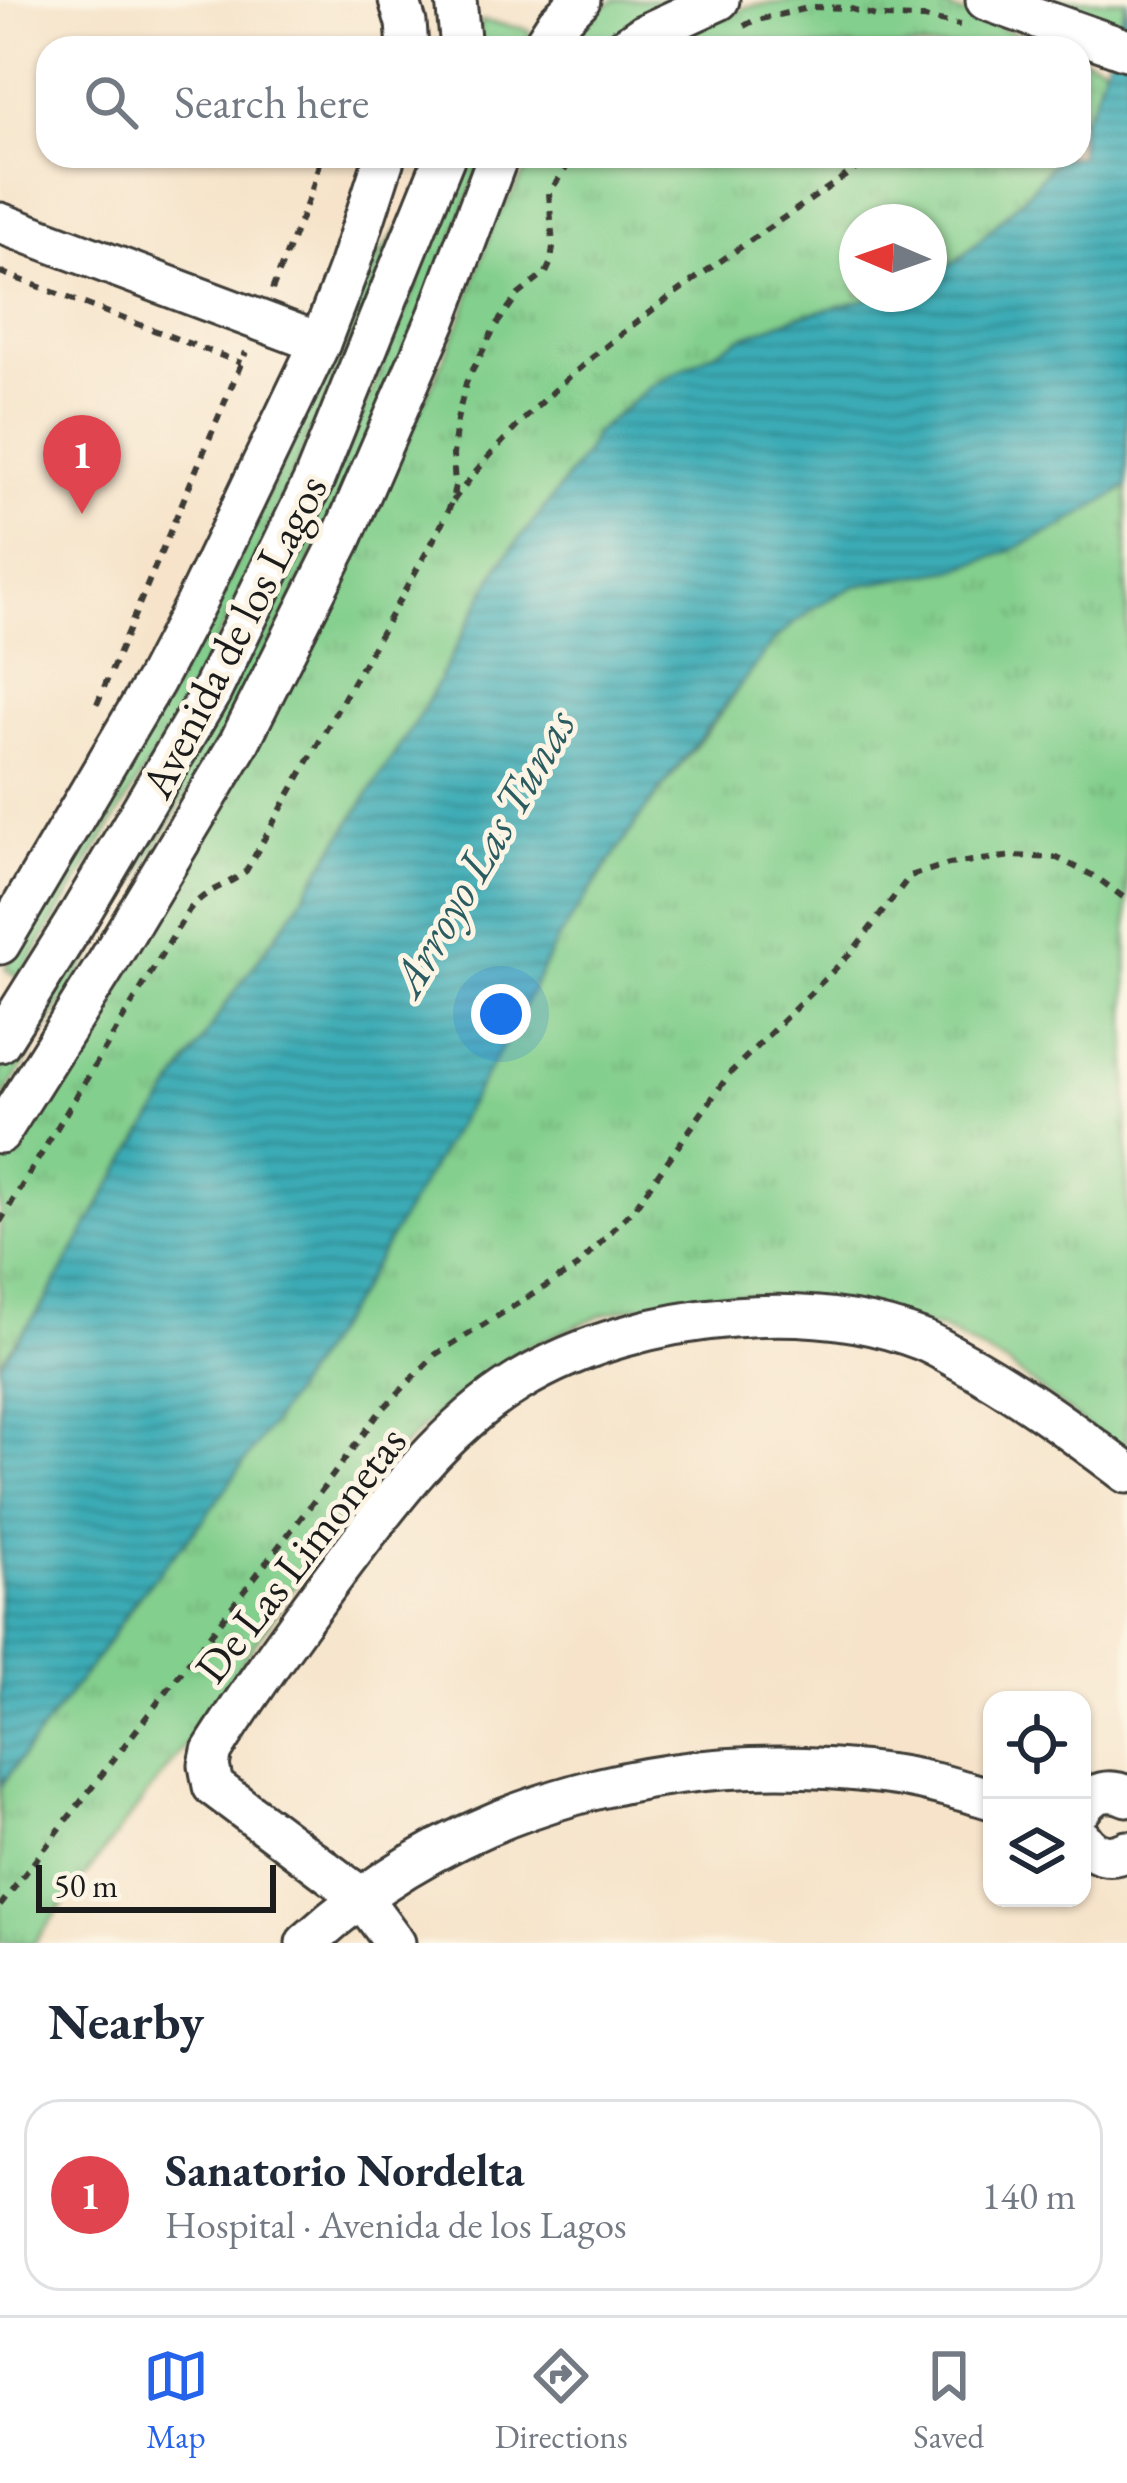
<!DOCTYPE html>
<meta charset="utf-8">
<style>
:root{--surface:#fff;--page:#f6f6f7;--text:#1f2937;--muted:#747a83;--line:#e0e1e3;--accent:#2563eb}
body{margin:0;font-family:"EB Garamond",serif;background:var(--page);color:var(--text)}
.controls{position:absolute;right:36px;bottom:36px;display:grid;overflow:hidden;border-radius:24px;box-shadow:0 3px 9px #0004}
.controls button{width:108px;height:108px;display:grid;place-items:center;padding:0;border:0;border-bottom:3px solid var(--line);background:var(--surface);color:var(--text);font:60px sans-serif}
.compass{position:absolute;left:839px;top:204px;width:108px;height:108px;border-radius:50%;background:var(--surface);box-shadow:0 3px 9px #0004;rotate:272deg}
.scale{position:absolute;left:36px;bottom:30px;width:240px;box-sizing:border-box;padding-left:12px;border:6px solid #1c1c1c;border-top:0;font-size:33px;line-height:42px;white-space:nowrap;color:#1c1c1c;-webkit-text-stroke:9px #fcf5e5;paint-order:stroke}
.you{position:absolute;left:501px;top:1014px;width:42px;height:42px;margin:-30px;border:9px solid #fff;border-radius:50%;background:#1a73e8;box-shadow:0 0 0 18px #1a73e833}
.badge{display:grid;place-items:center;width:78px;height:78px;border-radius:50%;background:var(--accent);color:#fff;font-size:39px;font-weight:700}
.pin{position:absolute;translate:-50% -99px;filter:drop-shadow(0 3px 6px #0008)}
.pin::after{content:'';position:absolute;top:63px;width:42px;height:36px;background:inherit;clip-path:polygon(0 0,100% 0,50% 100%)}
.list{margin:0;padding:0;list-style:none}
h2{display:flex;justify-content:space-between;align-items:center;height:156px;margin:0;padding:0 48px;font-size:51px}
h2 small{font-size:39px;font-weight:400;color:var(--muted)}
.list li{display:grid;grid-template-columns:78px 1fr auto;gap:36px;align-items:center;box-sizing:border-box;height:192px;margin:0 24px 24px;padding:0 24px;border:3px solid var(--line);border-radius:36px}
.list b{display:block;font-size:45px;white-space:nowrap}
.list p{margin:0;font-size:39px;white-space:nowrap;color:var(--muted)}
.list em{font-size:39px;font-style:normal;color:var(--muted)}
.icon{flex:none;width:66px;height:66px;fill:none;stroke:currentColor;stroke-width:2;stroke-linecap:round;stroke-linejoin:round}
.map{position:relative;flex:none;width:1127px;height:1943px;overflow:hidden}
.search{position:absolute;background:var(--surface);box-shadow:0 3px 9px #0004;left:36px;right:36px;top:36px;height:132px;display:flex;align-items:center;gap:30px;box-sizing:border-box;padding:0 42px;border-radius:36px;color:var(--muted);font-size:45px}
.sheet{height:372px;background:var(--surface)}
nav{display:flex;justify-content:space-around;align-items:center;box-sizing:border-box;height:168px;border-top:3px solid var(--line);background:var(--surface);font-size:33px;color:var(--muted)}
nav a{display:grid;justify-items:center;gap:6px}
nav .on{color:var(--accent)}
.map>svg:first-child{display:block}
.grass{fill:url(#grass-tufts);stroke:#507654;stroke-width:3}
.water{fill:url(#water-rules);stroke:#2b6468;stroke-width:3}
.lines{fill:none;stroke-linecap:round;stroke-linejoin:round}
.minor-casing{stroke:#3d3a36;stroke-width:45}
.path{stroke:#3d3a36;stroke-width:6;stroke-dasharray:9 9;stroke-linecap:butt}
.minor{stroke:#fff;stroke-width:39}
.labels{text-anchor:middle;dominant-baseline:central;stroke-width:10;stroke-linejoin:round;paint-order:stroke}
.street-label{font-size:45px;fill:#1c1c1c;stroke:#fcf5e5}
.water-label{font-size:48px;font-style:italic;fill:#2a5c61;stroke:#fcf5e5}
</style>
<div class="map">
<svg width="1127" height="1943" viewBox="0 0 1127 1943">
<defs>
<pattern id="grass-tufts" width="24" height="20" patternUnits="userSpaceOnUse" patternTransform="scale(3)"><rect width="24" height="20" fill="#83cf8d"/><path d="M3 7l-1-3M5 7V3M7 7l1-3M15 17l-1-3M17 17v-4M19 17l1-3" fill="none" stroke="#71b179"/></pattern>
<pattern id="water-rules" width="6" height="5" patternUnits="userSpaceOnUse" patternTransform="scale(3)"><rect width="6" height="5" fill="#3aabb5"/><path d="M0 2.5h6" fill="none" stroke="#308a92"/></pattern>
</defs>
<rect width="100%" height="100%" fill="#fcf5e5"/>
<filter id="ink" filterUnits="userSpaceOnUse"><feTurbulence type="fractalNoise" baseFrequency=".00833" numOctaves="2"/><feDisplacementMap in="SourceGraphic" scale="24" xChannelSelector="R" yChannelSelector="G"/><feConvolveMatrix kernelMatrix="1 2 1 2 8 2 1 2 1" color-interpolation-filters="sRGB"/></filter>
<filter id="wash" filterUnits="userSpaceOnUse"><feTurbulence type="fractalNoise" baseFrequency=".004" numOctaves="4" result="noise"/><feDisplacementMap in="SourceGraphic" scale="48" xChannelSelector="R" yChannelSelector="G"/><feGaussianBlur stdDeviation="2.7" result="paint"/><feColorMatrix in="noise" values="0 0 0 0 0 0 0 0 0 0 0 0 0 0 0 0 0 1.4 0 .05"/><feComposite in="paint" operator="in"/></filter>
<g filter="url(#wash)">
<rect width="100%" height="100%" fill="#f6e3c9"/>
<!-- grass -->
<g class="grass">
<polygon points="614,0 691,0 606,48 562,48 598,11"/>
<polygon points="798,0 928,1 1057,48 663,48 712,21 747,7"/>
<polygon points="1032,0 1127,0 1117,29"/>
<polygon points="482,21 528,29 530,32 522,48 481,48 479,24"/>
<polygon points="1079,56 1105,65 1093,102 1079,124"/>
<polygon points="462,156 483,156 431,301 258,672 113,921 0,1103 0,1069 96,914 240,665 349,446 412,295"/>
<polygon points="535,156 1058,156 1028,193 962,257 929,276 929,222 857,222 857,294 887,294 796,317 742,337 650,387 595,433 584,455 547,505 501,562 424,708 293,912 225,1005 108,1190 45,1302 0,1363 0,1165 61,1072 369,524 463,315 493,224"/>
<polygon points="402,224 231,613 166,735 19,979 5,968 150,727 214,612 377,258"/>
<polygon points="1127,487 1127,1457 1008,1365 941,1329 792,1297 722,1295 655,1303 604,1314 518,1351 444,1408 387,1461 326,1540 188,1741 34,1943 0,1943 0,1786 102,1651 443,1144 511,1032 556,942 640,817 724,710 746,676 776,638 815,607 855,586 957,569 1005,553 1059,528"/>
</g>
<!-- water -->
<polygon class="water" points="1127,0 1127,487 1059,528 1005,553 957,569 855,586 815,607 776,638 640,817 556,942 511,1032 359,1291 275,1419 202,1522 136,1599 102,1651 0,1786 0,1363 45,1302 108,1190 225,1005 293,912 424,708 501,562 547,505 584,455 595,433 650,387 742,337 796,317 887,294 929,294 929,276 962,257 1028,193 1058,156 1079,156 1079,124 1093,102"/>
</g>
<g filter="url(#ink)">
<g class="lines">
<!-- minor casing -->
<g class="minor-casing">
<g id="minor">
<polyline points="399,0 406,23 408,48"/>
<polyline points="456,0 461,48"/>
<polyline points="986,0 1127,50"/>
<polyline points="541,48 557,23 580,0"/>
<polyline points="624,48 643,35 719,0"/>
<polyline points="0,223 320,343"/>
<polyline points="0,944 155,681 195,604 320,343 349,267 385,156"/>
<polyline points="0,1042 74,924 211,692 313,482 445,156"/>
<polyline points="0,1133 106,965 239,743 341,540 438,316 498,156"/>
<path d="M1082,1808C1093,1791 1110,1788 1127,1796"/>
<path d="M1082,1839C1093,1855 1109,1860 1127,1851"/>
<path d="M306,1943C463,1799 676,1747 885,1774C921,1778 957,1789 992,1799"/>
<path d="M395,1943L361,1897L213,1786L209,1765L212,1751C251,1689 293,1631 337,1572C388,1504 444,1427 518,1382C582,1343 659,1323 733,1317C795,1312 863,1317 922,1340C935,1345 949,1354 962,1361C1020,1393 1074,1433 1127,1473"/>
</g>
</g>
<!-- path -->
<g class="path">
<polyline points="744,26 753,21 812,7 848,8 879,17 924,18 960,25"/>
<polyline points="0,272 241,363"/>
<polyline points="272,290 311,193 321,156"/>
<path d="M453,501C561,356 727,259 874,156"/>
<polyline points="97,704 246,352"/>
<path d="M0,1222L189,910C208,887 225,888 246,871L438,532L451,504L455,486L453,455L457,420L466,383L496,325L518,295L546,273L551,262L553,247L549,193L574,156"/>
<polyline points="0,1906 310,1506 379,1413 436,1354 577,1267 635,1207 730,1073 852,952 910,876 949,864 1013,856 1057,858 1096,877 1127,900"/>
</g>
<!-- minor -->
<use href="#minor" class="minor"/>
</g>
</g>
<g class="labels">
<!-- street labels -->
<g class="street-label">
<text transform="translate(233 636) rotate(-63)">Avenida de los Lagos</text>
<text transform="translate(300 1554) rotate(-52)">De Las Limonetas</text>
</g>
<!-- water labels -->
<g class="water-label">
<text transform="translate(482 852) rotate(-60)">Arroyo Las Tunas</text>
</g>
</g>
</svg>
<div class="controls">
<button><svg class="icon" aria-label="locate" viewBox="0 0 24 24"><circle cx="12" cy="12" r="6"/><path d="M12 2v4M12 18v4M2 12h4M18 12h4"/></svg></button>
<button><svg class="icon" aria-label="layers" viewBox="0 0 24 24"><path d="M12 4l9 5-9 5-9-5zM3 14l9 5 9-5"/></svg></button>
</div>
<svg class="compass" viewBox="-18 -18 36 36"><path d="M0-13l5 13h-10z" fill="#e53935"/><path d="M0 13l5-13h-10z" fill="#747a83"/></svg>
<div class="scale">50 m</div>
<div class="you"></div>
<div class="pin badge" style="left:82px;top:514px;background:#e0444e">1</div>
<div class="search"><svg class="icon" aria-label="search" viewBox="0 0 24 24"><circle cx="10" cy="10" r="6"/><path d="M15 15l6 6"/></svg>Search here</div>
</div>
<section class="sheet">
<h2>Nearby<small></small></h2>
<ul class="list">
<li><span class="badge" style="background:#e0444e">1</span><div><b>Sanatorio Nordelta</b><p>Hospital · Avenida de los Lagos</p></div><em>140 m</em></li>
</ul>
</section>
<nav>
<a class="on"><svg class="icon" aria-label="map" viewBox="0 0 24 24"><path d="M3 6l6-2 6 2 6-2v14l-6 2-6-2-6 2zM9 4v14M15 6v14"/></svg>Map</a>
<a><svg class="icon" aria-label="directions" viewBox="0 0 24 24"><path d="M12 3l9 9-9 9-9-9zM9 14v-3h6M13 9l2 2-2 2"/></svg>Directions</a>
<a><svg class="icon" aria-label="saved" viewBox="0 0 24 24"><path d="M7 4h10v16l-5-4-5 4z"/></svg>Saved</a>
</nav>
